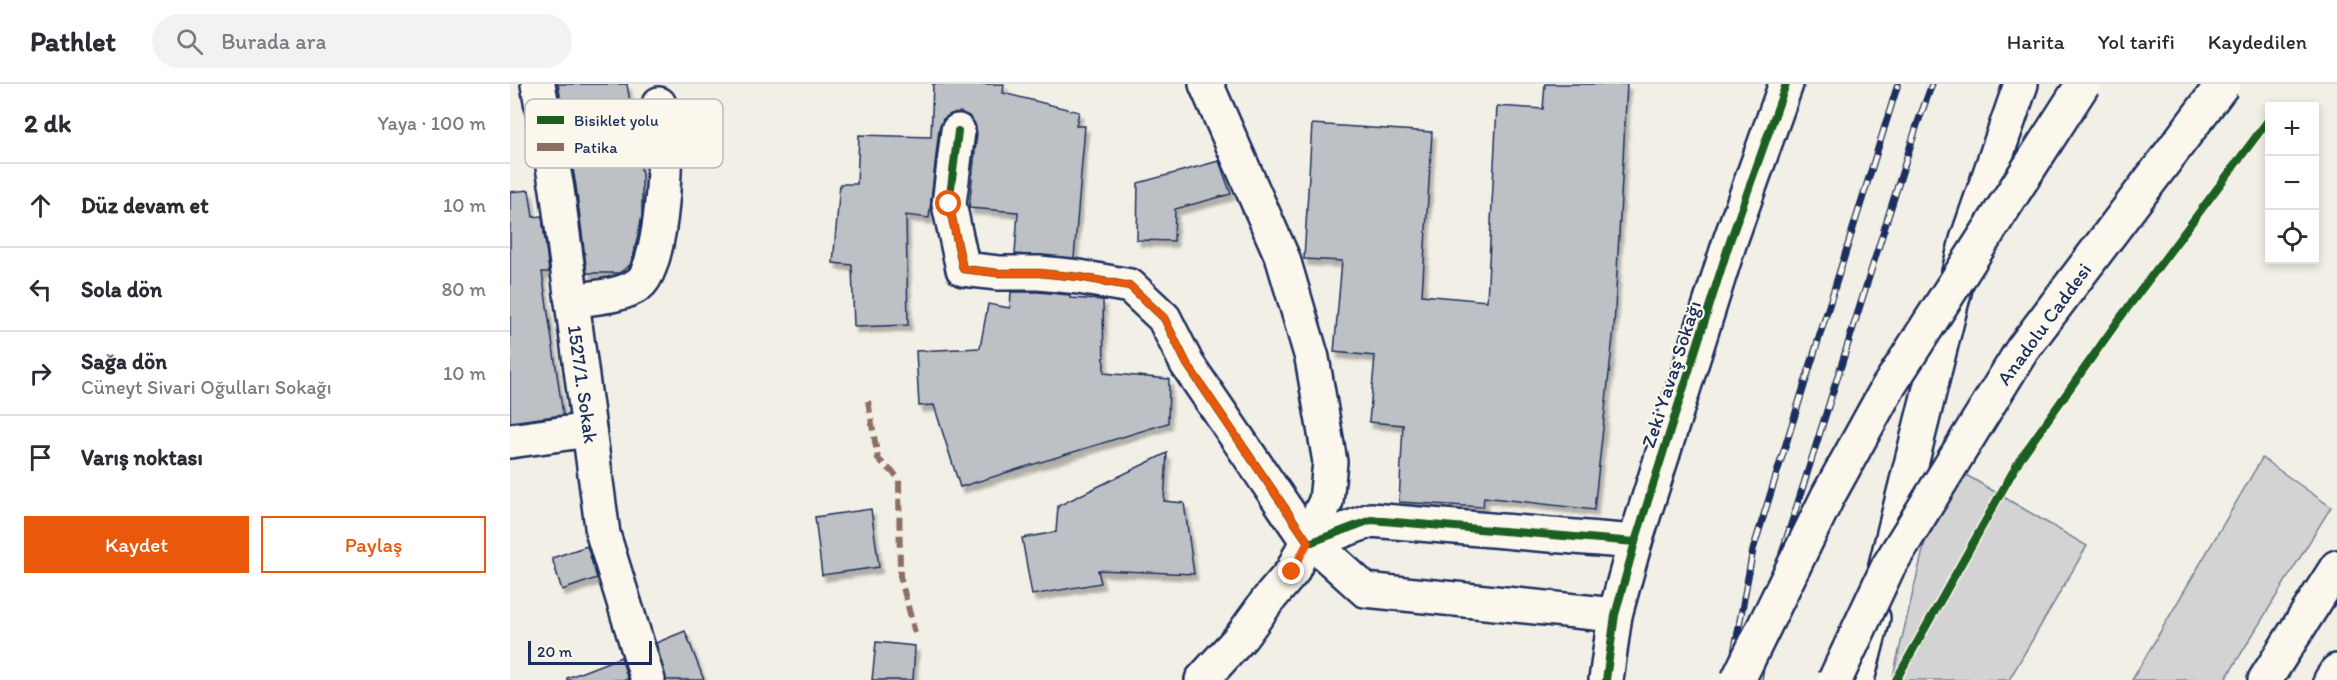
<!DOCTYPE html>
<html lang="tr">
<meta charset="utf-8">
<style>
:root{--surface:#fff;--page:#f2f2f3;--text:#2b2b33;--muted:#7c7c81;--line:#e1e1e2;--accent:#ea580c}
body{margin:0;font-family:Itim,sans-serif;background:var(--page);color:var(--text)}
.controls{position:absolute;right:18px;top:18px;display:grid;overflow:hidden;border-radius:0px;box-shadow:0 3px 9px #0003}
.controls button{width:54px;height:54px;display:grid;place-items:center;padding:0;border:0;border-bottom:2px solid var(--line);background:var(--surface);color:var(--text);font:30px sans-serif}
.scale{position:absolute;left:18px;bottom:15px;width:124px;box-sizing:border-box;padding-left:6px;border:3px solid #1b2f5e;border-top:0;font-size:16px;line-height:21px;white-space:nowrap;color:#1b2f5e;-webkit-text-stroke:4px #fbf7ec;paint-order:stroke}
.stop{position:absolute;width:18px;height:18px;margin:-14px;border:4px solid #ea580c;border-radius:50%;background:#fff}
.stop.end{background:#ea580c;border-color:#fff;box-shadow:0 2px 6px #0008}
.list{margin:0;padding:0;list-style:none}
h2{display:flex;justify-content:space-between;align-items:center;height:78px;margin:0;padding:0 24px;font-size:26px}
h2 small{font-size:20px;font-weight:400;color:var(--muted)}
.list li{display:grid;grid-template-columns:39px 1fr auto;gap:18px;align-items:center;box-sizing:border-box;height:84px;padding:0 24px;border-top:2px solid var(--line)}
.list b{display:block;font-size:22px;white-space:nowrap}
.list p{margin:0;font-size:20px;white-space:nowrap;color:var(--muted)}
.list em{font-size:20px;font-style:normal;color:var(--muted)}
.actions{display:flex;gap:12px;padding:18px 24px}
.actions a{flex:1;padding:14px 0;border:2px solid var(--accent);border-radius:0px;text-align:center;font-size:21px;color:var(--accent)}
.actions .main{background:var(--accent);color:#fff}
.icon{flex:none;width:33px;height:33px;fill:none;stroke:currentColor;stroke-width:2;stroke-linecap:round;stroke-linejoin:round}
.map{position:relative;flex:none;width:1827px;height:596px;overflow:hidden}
header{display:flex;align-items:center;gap:36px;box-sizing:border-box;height:84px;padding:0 30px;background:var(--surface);border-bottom:2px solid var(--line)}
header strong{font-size:28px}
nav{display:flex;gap:33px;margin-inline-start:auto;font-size:21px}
.search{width:420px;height:54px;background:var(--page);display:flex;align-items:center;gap:15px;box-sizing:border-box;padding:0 21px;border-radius:33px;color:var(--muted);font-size:22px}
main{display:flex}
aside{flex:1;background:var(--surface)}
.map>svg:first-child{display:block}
.green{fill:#d2d3d2;stroke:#768198;stroke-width:1.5}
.building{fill:#bdc0c4;stroke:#1b2f5e;stroke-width:1.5;filter:url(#shadow)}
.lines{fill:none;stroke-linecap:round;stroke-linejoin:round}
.minor-casing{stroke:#1b2f5e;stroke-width:38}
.major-casing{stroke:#1b2f5e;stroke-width:38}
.highway-casing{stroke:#1b2f5e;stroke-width:38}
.minor{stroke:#fbf7ec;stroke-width:33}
.major{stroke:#fbf7ec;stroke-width:33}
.highway{stroke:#fbf7ec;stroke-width:33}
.rail-casing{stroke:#1b2f5e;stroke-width:7}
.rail{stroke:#fbf7ec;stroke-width:4.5;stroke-dasharray:14;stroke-linecap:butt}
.highway-bridge-casing{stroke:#1b2f5e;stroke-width:38;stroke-linecap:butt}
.highway-bridge{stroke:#fbf7ec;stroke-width:33}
.quiet{stroke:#8d6e63;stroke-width:6;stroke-dasharray:12 6;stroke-linecap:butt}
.cycleway-casing{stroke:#fbf7ec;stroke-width:11}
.cycleway{stroke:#1b5e20;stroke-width:8}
.route{stroke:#ea580c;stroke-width:8}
.labels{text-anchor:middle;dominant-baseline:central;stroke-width:4.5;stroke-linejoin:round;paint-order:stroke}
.street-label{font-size:20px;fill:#1b2f5e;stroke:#fbf7ec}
.key{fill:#fbf7ec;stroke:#b8bbc1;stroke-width:1.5}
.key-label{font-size:16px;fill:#1b2f5e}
</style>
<header>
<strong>Pathlet</strong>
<div class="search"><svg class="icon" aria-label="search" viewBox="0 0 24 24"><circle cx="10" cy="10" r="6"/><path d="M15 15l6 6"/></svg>Burada ara</div>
<nav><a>Harita</a><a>Yol tarifi</a><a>Kaydedilen</a></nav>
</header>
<main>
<aside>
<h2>2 dk<small>Yaya · 100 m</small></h2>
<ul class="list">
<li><svg class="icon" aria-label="ahead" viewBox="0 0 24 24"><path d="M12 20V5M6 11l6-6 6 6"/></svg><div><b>Düz devam et</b></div><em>10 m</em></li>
<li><svg class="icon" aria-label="left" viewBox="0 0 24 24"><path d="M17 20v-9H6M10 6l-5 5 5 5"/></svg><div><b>Sola dön</b></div><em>80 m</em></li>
<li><svg class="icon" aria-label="right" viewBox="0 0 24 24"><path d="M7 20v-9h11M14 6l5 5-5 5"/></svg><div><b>Sağa dön</b><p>Cüneyt Sivari Oğulları Sokağı</p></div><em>10 m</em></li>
<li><svg class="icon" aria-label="arrive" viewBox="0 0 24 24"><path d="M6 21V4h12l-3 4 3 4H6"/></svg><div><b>Varış noktası</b></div></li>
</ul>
<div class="actions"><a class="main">Kaydet</a><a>Paylaş</a></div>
</aside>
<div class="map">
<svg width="1827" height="596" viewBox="0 0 1827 596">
<defs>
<filter id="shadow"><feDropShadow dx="3.5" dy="6" stdDeviation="1.5" flood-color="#0004"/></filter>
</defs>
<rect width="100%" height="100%" fill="#f2efe6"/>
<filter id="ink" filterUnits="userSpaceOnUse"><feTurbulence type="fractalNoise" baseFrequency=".0167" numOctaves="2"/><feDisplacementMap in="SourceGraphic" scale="12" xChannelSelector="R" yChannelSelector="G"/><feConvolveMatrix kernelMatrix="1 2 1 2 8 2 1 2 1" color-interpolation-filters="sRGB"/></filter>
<g filter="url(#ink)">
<!-- green -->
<g class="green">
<polygon points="1752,374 1821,423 1715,596 1622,596"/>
<polygon points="1434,378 1577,462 1499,596 1382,596"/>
</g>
<!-- building -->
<g class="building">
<polygon points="48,0 117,0 132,91 132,132 124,169 120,181 109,189 77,189 66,102"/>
<polygon points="423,0 494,0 493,9 569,28 566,42 575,42 564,174 505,170 508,128 459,124 467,49 465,40 459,32 450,28 441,30 433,35 429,45 419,134 396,131 398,241 344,243 342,181 323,179 330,100 347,100 349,51 421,53"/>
<polygon points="1035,0 1117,0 1104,244 1084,426 974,413 973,423 889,418 893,341 859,338 865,272 824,268 832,177 794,175 802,40 922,48 912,211 977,217 987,22 1033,25"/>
<polygon points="709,77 721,110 665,125 664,157 627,156 628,99"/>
<polygon points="19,106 23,133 32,132 39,188 32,188 53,331 0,338 0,108"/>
<polygon points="501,208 528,208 560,211 560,214 593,216 594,289 659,295 658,339 450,403 424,321 409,322 406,267 470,264 478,220 500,224"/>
<polygon points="657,369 654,417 674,419 684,490 588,486 591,499 522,511 512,454 546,448 548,422"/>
<polygon points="361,425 369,483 312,491 305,433"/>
<polygon points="77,462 87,494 52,506 42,474"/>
<polygon points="175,547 194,596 156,596 146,559"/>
<polygon points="366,558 405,562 403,596 362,596"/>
<polygon points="111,573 118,596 57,596 57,594"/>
</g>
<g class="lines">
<!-- minor casing -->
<g class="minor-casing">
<g id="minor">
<polyline points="28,0 47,105 93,450 138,596"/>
<polyline points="448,47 439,120 453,185 488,189 529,189 569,193 620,202 654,234 677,280 798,458 802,458 861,436 1125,458"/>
<path d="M62,217C84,213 111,213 129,200C151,184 156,84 154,57C153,44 151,32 149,20"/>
<polyline points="0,357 79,346"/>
<polyline points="802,458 855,506 1105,531"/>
<polyline points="692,596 732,552 758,516 782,488 816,417 820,378 802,274 773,175 696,0"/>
<polyline points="1096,596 1105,531 1125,458 1220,157 1276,0"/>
</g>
</g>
<!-- major casing -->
<g class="major-casing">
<g id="major">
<polyline points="1376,481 1457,156 1511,0"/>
<polyline points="1347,596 1363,534"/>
</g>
</g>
<!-- highway casing -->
<g class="highway-casing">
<g id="highway">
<polyline points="1755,596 1827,483"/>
<polyline points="1821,596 1827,587"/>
</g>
</g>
<!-- minor -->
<use href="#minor" class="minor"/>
<!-- major -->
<use href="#major" class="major"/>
<!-- highway -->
<use href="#highway" class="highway"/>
<!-- rail casing -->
<g class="rail-casing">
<g id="rail">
<polyline points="1219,596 1243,466 1388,0"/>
<polyline points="1249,596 1272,469 1407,41 1422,0"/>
</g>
</g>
<!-- rail -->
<use href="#rail" class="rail"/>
<!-- highway-bridge casing -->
<g class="highway-bridge-casing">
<g id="highway-bridge">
<polyline points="1228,596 1318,412 1377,305 1573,0"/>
<polyline points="1325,596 1378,483 1512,266 1713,0"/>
</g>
</g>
<!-- highway-bridge -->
<use href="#highway-bridge" class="highway-bridge"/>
<!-- quiet -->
<polyline class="quiet" points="358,317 368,375 389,394 390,492 405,549"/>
<!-- cycleway casing -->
<g class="cycleway-casing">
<g id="cycleway">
<polyline points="448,47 439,120 453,185 488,189 529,189 569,193 620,202 654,234 677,280 798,458 802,458 861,436 1125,458"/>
<polyline points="1096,596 1105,531 1125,458 1220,157 1276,0"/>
<polyline points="1386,596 1510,375 1610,234 1760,34"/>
</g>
</g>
<!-- cycleway -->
<use href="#cycleway" class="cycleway"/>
</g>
</g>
<g class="lines" filter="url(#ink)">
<!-- route -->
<polyline class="route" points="439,120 453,185 488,189 529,189 569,193 620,202 654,234 677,280 798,458 782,488"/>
</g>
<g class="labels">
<!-- street labels -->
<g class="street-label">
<text transform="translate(1534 240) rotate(-54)">Anadolu Caddesi</text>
<text transform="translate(1161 290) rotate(-72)">Zeki Yavaş Sokağı</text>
<text transform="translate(73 300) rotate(82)">1527/1. Sokak</text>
</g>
</g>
<!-- legend -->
<rect x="15" y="15" width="198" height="69" rx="9" class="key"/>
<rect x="27" y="32" width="27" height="8" fill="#1b5e20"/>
<rect x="27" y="59" width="27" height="8" fill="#8d6e63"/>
<g class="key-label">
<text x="64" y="42">Bisiklet yolu</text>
<text x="64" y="69">Patika</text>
</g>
</svg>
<div class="controls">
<button>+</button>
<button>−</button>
<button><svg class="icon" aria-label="locate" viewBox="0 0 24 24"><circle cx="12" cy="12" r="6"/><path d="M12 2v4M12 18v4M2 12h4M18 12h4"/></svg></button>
</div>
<div class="scale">20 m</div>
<div class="stop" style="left:439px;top:120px"></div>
<div class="stop end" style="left:782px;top:488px"></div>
</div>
</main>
